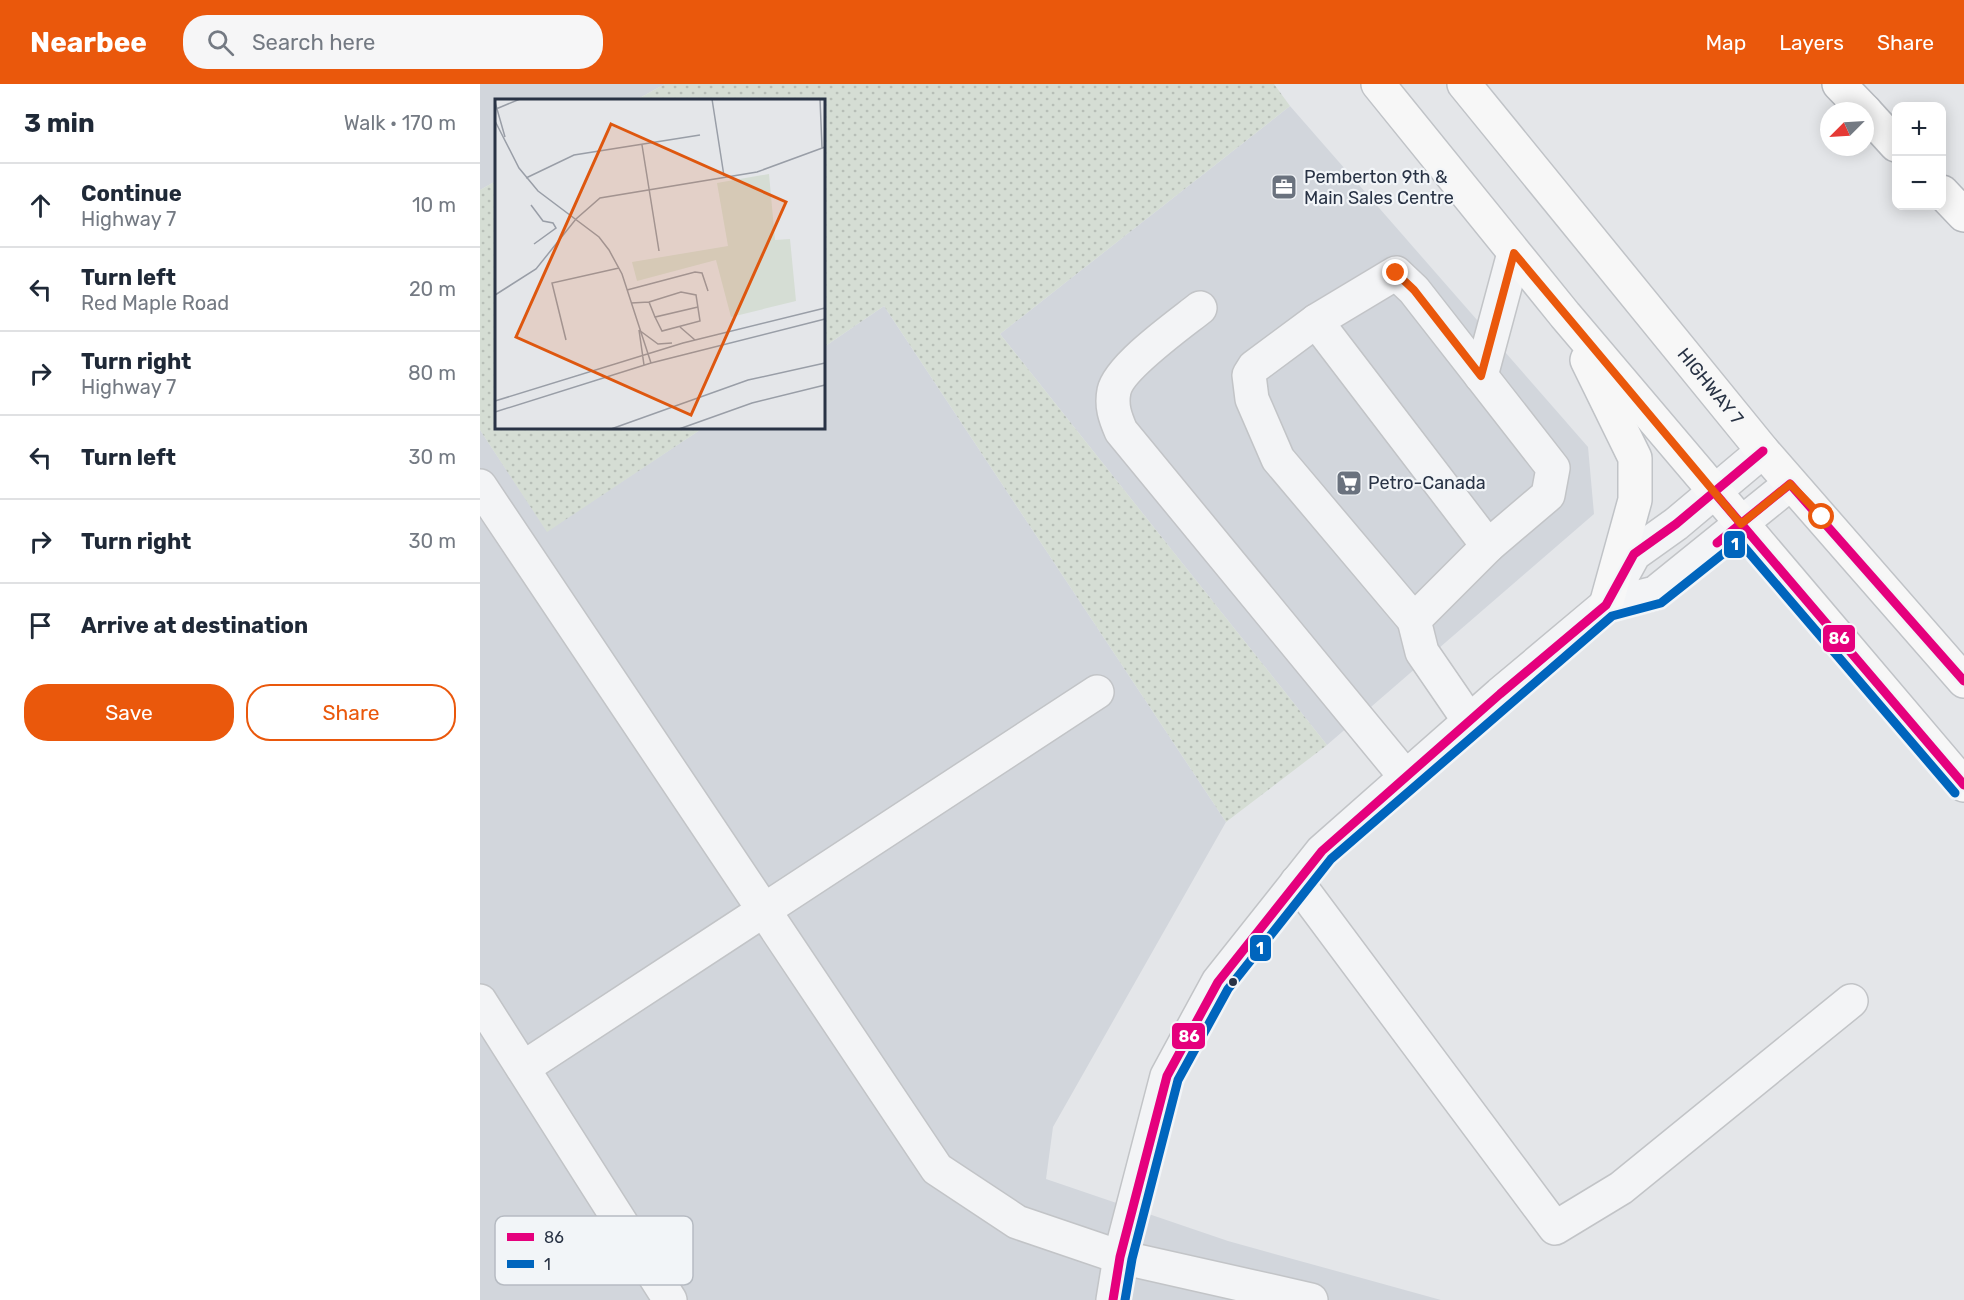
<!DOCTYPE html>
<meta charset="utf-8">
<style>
:root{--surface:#fff;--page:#f6f6f7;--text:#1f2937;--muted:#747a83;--line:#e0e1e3;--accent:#ea580c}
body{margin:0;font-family:Rubik,sans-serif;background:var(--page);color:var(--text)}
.controls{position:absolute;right:18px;top:18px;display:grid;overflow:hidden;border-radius:12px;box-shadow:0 3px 15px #0003}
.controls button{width:54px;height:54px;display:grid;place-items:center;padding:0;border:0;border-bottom:2px solid var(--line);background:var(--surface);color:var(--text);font:30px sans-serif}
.compass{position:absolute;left:1340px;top:18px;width:54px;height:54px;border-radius:50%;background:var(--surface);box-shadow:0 3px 15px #0003;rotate:246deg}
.stop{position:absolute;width:18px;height:18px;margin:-14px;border:4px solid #ea580c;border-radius:50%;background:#fff}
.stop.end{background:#ea580c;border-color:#fff;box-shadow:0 2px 6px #0008}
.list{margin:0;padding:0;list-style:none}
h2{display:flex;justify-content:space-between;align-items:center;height:78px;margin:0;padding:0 24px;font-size:26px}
h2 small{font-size:20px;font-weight:400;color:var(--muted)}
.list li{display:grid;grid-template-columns:39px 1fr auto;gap:18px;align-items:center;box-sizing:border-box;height:84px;padding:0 24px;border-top:2px solid var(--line)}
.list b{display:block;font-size:22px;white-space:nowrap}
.list p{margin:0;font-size:20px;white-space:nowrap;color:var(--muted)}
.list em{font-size:20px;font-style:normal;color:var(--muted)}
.actions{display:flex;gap:12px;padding:18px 24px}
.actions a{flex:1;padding:14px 0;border:2px solid var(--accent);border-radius:24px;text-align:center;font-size:21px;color:var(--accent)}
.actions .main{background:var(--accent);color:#fff}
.icon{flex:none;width:33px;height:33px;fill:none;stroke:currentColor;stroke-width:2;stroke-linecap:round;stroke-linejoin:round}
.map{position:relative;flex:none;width:1484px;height:1216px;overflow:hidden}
header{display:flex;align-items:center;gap:36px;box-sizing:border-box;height:84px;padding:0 30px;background:var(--accent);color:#fff}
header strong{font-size:28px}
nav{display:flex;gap:33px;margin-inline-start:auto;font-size:21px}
.search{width:420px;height:54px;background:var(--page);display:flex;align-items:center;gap:15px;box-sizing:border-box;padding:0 21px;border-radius:24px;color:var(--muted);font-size:22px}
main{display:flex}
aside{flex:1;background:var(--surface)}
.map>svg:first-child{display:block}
.built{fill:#d2d6dc}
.grass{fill:url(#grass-dots)}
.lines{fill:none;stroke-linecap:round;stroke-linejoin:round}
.minor-casing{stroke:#c2c4c7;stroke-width:36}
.major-casing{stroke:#c0c3c7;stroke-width:36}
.highway-casing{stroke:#b6b9be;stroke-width:36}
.minor{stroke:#f3f4f6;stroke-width:33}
.major{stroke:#f7f7f7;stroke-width:33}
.highway{stroke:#f7f7f7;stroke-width:33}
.bus-1-casing{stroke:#f2f5f8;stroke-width:14}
.bus-2-casing{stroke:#f2f5f8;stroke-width:14}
.bus-1{stroke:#e5007d;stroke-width:9}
.bus-2{stroke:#0065bd;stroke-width:9}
.route{stroke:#ea580c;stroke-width:8}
.bus-dot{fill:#293345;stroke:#f2f5f8;stroke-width:2}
.labels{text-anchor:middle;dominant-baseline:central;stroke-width:4.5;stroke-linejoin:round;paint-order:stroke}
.poi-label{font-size:18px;fill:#293345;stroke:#f2f5f8;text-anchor:start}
.street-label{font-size:18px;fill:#293345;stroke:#f2f5f8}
.inset-road{fill:none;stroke:#999ea7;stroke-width:1.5}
.view{fill:#de570f;fill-opacity:0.15;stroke:#de570f;stroke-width:3}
.inset-edge{fill:none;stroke:#293345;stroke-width:3}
.key{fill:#f2f5f8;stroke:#b6bbc2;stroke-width:1.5}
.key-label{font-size:16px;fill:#293345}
.line-badge{stroke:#f2f5f8;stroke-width:2}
.badge-label{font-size:16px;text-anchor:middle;font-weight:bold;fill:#fff}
</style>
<header>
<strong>Nearbee</strong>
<div class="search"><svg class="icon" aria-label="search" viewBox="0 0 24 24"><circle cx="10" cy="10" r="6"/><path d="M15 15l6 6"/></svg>Search here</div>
<nav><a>Map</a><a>Layers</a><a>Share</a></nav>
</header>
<main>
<aside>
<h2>3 min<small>Walk · 170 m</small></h2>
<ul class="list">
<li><svg class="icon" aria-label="ahead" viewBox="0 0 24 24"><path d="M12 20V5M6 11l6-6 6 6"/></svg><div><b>Continue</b><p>Highway 7</p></div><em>10 m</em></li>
<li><svg class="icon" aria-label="left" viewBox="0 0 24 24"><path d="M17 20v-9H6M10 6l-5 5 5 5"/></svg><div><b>Turn left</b><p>Red Maple Road</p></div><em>20 m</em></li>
<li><svg class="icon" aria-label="right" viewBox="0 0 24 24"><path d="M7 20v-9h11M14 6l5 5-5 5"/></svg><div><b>Turn right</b><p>Highway 7</p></div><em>80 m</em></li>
<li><svg class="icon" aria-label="left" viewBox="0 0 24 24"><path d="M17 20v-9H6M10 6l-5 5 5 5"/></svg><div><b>Turn left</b></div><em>30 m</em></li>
<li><svg class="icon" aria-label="right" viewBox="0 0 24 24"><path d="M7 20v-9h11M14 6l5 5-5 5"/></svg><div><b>Turn right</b></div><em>30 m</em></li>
<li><svg class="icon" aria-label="arrive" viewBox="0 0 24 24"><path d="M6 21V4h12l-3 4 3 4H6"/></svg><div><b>Arrive at destination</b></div></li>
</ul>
<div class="actions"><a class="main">Save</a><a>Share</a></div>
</aside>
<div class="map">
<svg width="1484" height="1216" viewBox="0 0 1484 1216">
<defs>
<pattern id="grass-dots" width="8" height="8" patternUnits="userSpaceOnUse" patternTransform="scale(1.5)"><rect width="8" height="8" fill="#d5ddd4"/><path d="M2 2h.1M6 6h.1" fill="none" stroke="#b7beb7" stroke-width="1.8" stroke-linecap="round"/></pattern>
</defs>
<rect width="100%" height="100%" fill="#e4e6e9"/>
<!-- built -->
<g class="built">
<polygon points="0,0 185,0 156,16 16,16 16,97 0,106"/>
<polygon points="810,22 1108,363 1114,430 847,661 520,250"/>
<polygon points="404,222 746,738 573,1043 566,1095 748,1157 961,1216 0,1216 0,346 67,447 223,344 344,344 344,263"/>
</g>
<!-- grass -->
<g class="grass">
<polygon points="185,0 794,0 810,22 520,250 847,661 746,738 404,222 344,263 344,16 156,16"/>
<polygon points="16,97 16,344 223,344 67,448 0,346 0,106"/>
</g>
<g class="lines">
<!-- minor casing -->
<g class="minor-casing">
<g id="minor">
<path d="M720,224C700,240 639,283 634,307C631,322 635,333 641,347L925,692"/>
<polyline points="836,237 1008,462 934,536 942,568 990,638"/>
<polyline points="1001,292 1034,169"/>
<polyline points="0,402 457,1085 537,1138 640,1173 831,1216"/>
<polyline points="1126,521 1175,509 1310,400"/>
<polyline points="934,536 798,375 772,315 769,291 774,283 836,237 916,189 934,206 1073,384 1068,411 1008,462"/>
<polyline points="817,798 1075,1144 1141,1104 1371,917"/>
<polyline points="0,917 190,1216"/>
<polyline points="43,984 617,608"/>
<polyline points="633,1216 640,1173 687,992 738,898 842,767 1020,610 1126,521 1154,470 1196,440 1283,367"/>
</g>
</g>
<!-- major casing -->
<g class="major-casing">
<g id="major">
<polyline points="898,0 1085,231 1484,701"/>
<path id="s1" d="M984,0L1283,367L1484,597"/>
<polyline points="1107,276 1155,374 1155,416 1126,521"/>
</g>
</g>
<!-- highway casing -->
<g class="highway-casing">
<g id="highway">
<polyline points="1359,0 1385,27"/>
<polyline points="1385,27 1416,61"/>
<polyline points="1462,108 1484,131"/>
</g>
</g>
<!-- minor -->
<use href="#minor" class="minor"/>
<!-- major -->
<use href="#major" class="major"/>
<!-- highway -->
<use href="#highway" class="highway"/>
<!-- bus-1 casing -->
<g class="bus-1-casing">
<g id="bus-1">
<polyline points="1234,408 1484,701"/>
<polyline points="1237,459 1310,400 1484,597"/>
<polyline points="633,1216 640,1173 687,992 738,898 842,767 1020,610 1126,521 1154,470 1196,440 1283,367"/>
</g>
</g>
<!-- bus-2 casing -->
<g class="bus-2-casing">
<polyline id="bus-2" points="645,1216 652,1175 698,996 748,905 851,775 1132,532 1181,519 1259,457 1475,709"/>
</g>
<!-- bus-1 -->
<use href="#bus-1" class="bus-1"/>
<!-- bus-2 -->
<use href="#bus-2" class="bus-2"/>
</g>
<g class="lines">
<!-- route -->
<polyline class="route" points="916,189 934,206 1001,292 1034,169 1261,440 1310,400 1342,433"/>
</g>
<!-- icons -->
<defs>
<g id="office-square" transform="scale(1.35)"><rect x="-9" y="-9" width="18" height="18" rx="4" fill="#6a727e" stroke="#f2f5f8"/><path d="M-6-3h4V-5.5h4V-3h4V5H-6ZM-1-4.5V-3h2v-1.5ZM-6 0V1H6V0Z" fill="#fff"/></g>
<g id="supermarket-square" transform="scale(1.35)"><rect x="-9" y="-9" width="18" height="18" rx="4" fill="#6a727e" stroke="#f2f5f8"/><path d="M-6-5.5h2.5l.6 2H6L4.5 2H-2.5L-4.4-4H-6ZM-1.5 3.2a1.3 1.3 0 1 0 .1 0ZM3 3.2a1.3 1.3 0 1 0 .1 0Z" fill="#fff"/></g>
</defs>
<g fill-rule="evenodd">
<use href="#office-square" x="804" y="103"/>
<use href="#supermarket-square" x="869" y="399"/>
</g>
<!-- markers -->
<circle class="bus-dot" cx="753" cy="898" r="5"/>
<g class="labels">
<!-- poi labels -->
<g class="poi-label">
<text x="824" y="93">Pemberton 9th &amp;<tspan x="824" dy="21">Main Sales Centre</tspan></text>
<text x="888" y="399">Petro-Canada</text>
</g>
<!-- street labels -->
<g class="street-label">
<text stroke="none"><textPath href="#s1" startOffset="390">HIGHWAY 7</textPath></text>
</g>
</g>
<!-- overview -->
<g transform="translate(15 15)">
<rect width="330" height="330" fill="#e4e6e9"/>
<path d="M274,75L280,141L295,140L301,202L236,218L221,161L142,182L137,163L233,147L222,84Z" fill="#d5ddd4"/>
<path class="inset-road" d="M217,0L229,77M325,0L327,49M0,3L10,38M1,10L25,0M0,22L24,69L43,92L104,138L114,151L127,175L156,264M147,46L164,152M31,79L79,56L205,36M36,106L48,122L58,124L61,129L39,145M132,191L200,173L207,174L213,192M0,196L41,170L81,120L105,99L262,73L330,48M154,203L186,193L201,196L205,222L167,232L160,218M136,204L154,203L160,218L203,208M185,228L200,241M144,231L149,266M144,231L163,245L177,244M71,241L57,184L124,169M0,302L188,244L330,209M0,313L156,264L330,220M116,330L253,281L330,264M184,330L257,304L330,286"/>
<path class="view" d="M116,25L291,103L196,316L21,238Z"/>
<rect width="330" height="330" class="inset-edge"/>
</g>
<!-- legend -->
<rect x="15" y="1132" width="198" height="69" rx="9" class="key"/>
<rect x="27" y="1149" width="27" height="8" fill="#e5007d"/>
<rect x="27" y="1176" width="27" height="8" fill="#0065bd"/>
<g class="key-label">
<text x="64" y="1159">86</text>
<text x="64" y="1186">1</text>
</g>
<g class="line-badge">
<rect x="1243" y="446" width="23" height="29" rx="6" fill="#0065bd"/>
<rect x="1342" y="540" width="34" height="29" rx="6" fill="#e5007d"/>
<rect x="769" y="850" width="23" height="28" rx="6" fill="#0065bd"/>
<rect x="691" y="938" width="35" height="28" rx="6" fill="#e5007d"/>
</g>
<g class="badge-label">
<text x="1255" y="466">1</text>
<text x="1359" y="560">86</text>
<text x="780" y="870">1</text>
<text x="709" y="958">86</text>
</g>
</svg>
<div class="controls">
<button>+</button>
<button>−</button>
</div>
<svg class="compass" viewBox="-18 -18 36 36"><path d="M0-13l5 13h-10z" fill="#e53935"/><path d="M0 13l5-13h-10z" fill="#747a83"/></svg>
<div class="stop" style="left:1342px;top:433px"></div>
<div class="stop end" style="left:916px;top:189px"></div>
</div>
</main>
